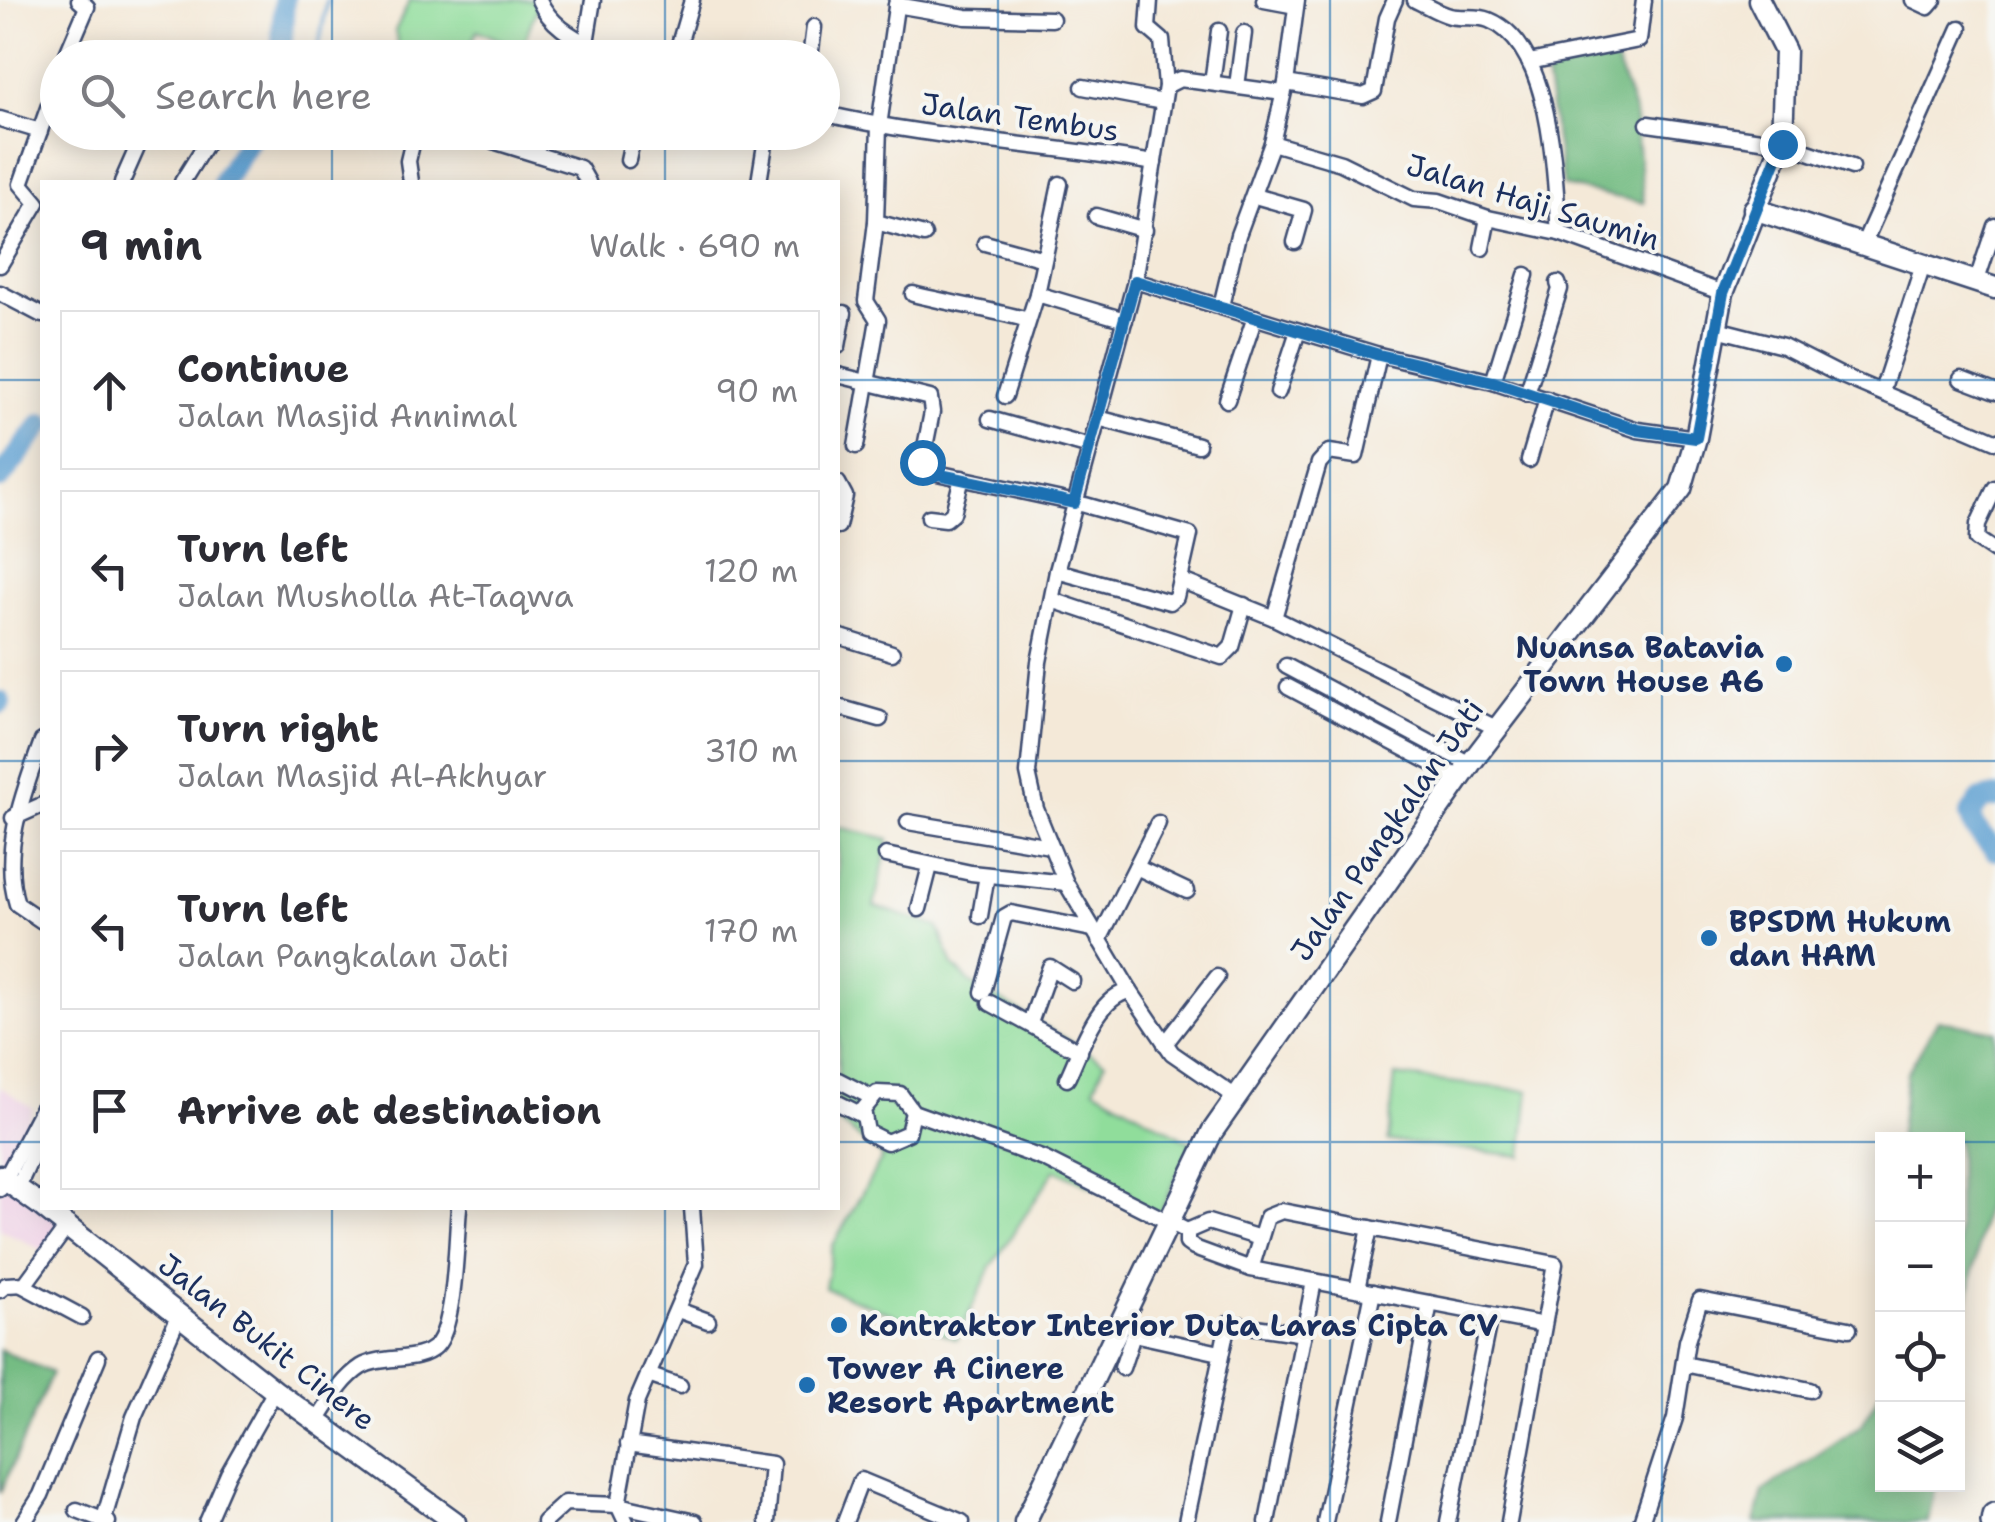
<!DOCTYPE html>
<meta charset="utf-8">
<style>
:root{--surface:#fff;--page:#f2f2f3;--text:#2b2b33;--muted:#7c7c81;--line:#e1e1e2}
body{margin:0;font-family:"Shantell Sans",sans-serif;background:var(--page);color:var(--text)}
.controls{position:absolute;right:30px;bottom:30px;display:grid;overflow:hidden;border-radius:0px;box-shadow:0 5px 25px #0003}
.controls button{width:90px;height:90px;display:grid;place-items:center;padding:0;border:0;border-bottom:2px solid var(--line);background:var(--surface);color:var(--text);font:50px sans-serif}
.stop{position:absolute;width:30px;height:30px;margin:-22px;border:8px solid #1f6fb2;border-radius:50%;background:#fff}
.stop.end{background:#1f6fb2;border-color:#fff;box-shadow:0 2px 10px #0008}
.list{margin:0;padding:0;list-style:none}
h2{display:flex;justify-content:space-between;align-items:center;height:130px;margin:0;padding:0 40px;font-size:42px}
h2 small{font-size:32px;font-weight:400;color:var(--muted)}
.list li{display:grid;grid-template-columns:65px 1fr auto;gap:30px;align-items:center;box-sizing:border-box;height:160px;margin:0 20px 20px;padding:0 20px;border:2px solid var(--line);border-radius:0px}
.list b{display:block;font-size:38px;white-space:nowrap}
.list p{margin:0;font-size:32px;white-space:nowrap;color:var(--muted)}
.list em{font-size:32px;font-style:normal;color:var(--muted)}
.icon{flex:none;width:55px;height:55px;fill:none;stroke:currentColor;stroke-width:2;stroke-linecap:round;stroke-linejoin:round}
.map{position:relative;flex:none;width:1995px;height:1522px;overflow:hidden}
.search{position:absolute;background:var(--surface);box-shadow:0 5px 25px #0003;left:40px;top:40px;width:800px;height:110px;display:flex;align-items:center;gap:25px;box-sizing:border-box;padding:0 35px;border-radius:55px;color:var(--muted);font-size:38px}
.panel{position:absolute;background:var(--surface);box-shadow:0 5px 25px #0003;left:40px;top:180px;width:800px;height:1030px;border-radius:0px}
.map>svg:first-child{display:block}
.built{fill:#efd0e6}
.green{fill:#90dd9b;stroke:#56867c;stroke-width:2.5}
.forest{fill:#74bc83;stroke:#487670;stroke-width:2.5}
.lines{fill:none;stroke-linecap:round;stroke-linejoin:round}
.stream{stroke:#5fa0d2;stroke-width:4}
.river{stroke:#5fa0d2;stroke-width:22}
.street-casing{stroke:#3c4b70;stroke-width:19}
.secondary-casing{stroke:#3c4b70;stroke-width:25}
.highway-casing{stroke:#3c4b70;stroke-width:30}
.street{stroke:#fff;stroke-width:14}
.secondary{stroke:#fff;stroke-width:20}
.highway{stroke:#fff;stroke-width:25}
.route{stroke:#1f6fb2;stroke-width:12}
.grid{fill:none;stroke:#1f6fb2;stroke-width:2.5;stroke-opacity:0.55}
.poi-dot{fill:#1f6fb2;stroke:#f6f6f2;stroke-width:4}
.labels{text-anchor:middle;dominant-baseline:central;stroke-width:8;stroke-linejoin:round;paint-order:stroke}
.street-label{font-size:30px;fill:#1b2f5e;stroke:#f6f6f2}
.poi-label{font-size:30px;font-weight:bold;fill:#1b2f5e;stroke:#f6f6f2;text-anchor:start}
</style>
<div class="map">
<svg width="1995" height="1522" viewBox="0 0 1995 1522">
<rect width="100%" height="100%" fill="#f6f6f2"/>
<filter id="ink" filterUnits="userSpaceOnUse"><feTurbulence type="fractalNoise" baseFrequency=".01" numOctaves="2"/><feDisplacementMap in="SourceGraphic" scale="20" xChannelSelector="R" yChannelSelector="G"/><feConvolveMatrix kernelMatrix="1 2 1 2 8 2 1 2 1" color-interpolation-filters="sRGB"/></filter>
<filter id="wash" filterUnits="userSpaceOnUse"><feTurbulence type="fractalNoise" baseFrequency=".0048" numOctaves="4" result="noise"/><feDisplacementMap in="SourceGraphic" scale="40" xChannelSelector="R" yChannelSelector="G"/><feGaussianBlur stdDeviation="2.25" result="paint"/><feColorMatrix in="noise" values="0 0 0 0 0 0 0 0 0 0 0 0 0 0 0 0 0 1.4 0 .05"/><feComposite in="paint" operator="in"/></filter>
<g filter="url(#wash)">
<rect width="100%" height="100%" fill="#f4e9d8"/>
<!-- built -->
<polygon class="built" points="0,1087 33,1108 8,1175 71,1222 48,1253 0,1229"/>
<!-- green -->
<g class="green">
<polygon points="410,0 540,0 521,49 477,30 466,57 401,57 395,31"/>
<polygon points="838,827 889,839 874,906 938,927 953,966 971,983 1105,1062 1094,1088 1192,1143 1159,1215 1055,1170 991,1267 957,1339 825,1288 833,1245 883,1156 838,1122"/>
<polygon points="1395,1076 1529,1091 1522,1156 1388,1141"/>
</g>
<!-- forest -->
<g class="forest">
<polygon points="1612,50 1634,111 1644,203 1563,186 1544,61"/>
<polygon points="1938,1020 1995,1031 1995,1149 1958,1358 1958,1140 1899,1139 1907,1073"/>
<polygon points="0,1350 52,1373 0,1493"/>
<polygon points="1882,1388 1882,1484 1935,1485 1928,1522 1755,1522 1763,1491 1862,1425"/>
</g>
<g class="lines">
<!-- stream -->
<polyline class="stream" points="317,58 327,0"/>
<!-- river -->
<g class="river">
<polyline points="281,58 284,0"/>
<polyline points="223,182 253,132"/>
<polyline points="0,478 42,424"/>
<polyline points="0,702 0,703"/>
<polyline points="1995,797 1981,800 1970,815 1974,827 1995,850"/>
</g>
</g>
</g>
<g filter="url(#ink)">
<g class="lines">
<!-- street casing -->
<g class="street-casing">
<g id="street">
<path d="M539,0C553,31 583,41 611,58"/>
<polyline points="1150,0 1148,28 1162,40 1166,86"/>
<polyline points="1264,0 1296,6"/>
<path d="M1415,0C1426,5 1438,13 1450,16C1463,19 1477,15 1489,20C1553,46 1554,175 1559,233"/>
<polyline points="1913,0 1928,7 1934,0"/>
<polyline points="896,5 966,17 1052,19"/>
<polyline points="586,43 593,0"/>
<polyline points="78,58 67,54 87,7 79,0"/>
<polyline points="249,58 251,52"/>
<polyline points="675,58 692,0"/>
<polyline points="810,58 814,27"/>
<polyline points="1529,62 1639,40 1644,0"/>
<polyline points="1212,83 1219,31"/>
<polyline points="1286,83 1363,96 1374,91 1387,18 1395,0"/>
<polyline points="1237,86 1244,33"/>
<polyline points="1083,87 1163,102"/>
<path d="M822,113C931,139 1044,144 1154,163"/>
<polyline points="0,119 40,131"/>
<polyline points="1648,124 1782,143 1852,167"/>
<polyline points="464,132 580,168 588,182"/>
<polyline points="1272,143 1341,163 1414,199 1439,201 1488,218 1559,233 1723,293"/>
<polyline points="628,160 634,132"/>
<polyline points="122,182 144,132"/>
<polyline points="182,182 213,132"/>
<polyline points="411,182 408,161 415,132"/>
<polyline points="759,182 767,132"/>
<polyline points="1255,196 1304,210 1295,242"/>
<polyline points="1096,216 1145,230"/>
<polyline points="876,222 924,235"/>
<polyline points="985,243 1044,259"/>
<polyline points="1862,247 1960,28"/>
<polyline points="1482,248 1488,218"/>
<polyline points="0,265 37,203 21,184 58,80"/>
<polyline points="1977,280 1995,226"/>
<polyline points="1135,281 1379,355 1493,382 1638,430 1696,438"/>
<polyline points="0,293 42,315"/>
<path d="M913,294C952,304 989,309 1028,320"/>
<polyline points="1037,294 1125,320"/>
<polyline points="1221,306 1238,235 1272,143 1286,83 1297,0"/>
<polyline points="1713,328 1783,346 1838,374 1995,441"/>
<polyline points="838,346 844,313"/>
<polyline points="838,375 930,398 932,412 922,462 937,473 1085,505 1190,535 1176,597 1170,602 1057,571"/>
<polyline points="1961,379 1995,392"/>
<polyline points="1493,382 1526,275"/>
<polyline points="1882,391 1924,262"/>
<polyline points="1278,392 1298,331"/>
<polyline points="1527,394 1560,289 1558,283"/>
<polyline points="1005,396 1037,294 1060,184"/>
<polyline points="1227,400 1255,317"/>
<polyline points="1098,418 1198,445"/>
<polyline points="990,419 1090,447"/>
<polyline points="856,446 878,320 866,301 876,222 879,126 897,0"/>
<polyline points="1529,460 1547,399"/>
<polyline points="838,483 845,496 838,526"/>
<polyline points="1995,488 1978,524 1977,539 1995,551"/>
<polyline points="929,517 946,519 953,513 962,478"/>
<polyline points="1180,580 1274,618 1496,728"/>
<polyline points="1052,600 1222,657 1232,647 1244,605"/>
<polyline points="1274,618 1319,463 1329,452 1356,456 1379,355"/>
<polyline points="838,636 892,653"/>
<polyline points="1286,666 1470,764"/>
<polyline points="1288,687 1460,778"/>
<polyline points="838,707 880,719"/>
<path d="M42,741C24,791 0,851 17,904L42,921"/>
<polyline points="13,818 42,805"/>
<polyline points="908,822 1050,846"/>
<polyline points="886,855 971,873 1066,883"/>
<polyline points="1136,867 1187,891"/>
<polyline points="919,909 930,866"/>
<polyline points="980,916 987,875"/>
<polyline points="1099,940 1158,823"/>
<polyline points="983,992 1004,917 1011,913 1092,929"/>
<polyline points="990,1003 1080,1052"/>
<polyline points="1030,1023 1050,967 1072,981"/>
<polyline points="1165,1044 1217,977"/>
<path d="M1067,1079C1080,1052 1097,996 1130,991"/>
<polyline points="838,1080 873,1098"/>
<polyline points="1236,1097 1172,1053 1130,991 1066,883 1036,809 1028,773 1039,662 1057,571 1135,281 1166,86 1180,79 1283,93"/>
<polyline points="838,1103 864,1116"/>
<polyline points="913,1112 908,1133 887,1142 867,1132 863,1110 877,1093 900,1094 913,1112 1044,1159 1187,1231"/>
<polyline points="0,1189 42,1109"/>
<polyline points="17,1189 42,1135"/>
<polyline points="1187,1231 1187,1243 1194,1248 1251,1269 1544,1325"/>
<polyline points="1187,1231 1208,1222 1260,1238"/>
<polyline points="1251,1269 1267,1217 1282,1211 1555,1264 1509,1522"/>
<polyline points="22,1285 82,1317"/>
<polyline points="1357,1289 1370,1228"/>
<polyline points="0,1290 6,1285 25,1284 69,1224"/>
<polyline points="678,1310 708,1321"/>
<polyline points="1684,1364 1810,1390"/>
<polyline points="1122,1368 1132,1338 1138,1335 1220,1353"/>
<polyline points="648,1375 680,1386"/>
<path d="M317,1421C330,1402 341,1380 361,1367C383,1354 418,1364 436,1346C456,1325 456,1238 459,1208"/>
<polyline points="628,1444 772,1464 767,1522"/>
<polyline points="77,1510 108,1522"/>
<polyline points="24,1522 41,1495 98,1358"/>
<polyline points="103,1522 134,1417 180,1313"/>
<polyline points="207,1522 228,1474 275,1391"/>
<polyline points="544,1522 565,1503 618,1505 637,1401 696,1264 692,1208"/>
<polyline points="626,1522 618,1505 695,1522"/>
<polyline points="845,1522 861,1480 962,1522"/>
<polyline points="1186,1522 1228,1323 1304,1334"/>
<polyline points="1267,1522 1314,1281"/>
<polyline points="1325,1522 1373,1292"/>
<polyline points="1388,1522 1430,1303"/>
<polyline points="1448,1522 1490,1315"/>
<polyline points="1641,1522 1675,1418 1687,1341 1700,1300 1849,1329"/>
</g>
</g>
<!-- secondary casing -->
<g class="secondary-casing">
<g id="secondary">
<polyline points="1754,209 1995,288"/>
<polyline points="0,1176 42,1206"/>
<polyline points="44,1208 275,1391 455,1522"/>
<polyline points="1025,1522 1212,1132 1470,764 1681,489 1696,438 1723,293 1782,143 1785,51 1759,0"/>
</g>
</g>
<!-- highway casing -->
<g class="highway-casing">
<polyline id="highway" points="1994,1522 1995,1516"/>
</g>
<!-- street -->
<use href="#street" class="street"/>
<!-- secondary -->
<use href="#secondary" class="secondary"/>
<!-- highway -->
<use href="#highway" class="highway"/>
</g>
</g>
<g class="lines" filter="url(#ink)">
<!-- route -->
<polyline class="route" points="922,462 937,474 1074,503 1135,281 1379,355 1493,382 1638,430 1696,438 1723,293 1782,144"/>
</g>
<!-- grid -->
<path class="grid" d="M332,0V58M665,0V58M998,0V1522M1330,0V1522M1662,0V1522M332,132V182M665,132V182M0,380H42M838,380H1995M0,761H42M838,761H1995M0,1142H42M838,1142H1882M1958,1142H1995M332,1208V1522M665,1208V1522"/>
<!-- markers -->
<g class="poi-dot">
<circle cx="1784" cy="664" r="10"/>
<circle cx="1709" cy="938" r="10"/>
<circle cx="839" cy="1325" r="10"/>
<circle cx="807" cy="1385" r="10"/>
</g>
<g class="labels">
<!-- street labels -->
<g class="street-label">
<text transform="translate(1020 117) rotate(8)">Jalan Tembus</text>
<text transform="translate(1533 202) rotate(17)">Jalan Haji Saumin</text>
<text transform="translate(1387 830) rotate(-55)">Jalan Pangkalan Jati</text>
<text transform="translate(267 1342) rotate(38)">Jalan Bukit Cinere</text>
</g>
<!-- poi labels -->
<g class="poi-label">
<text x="1764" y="647" text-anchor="end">Nuansa Batavia<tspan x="1764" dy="34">Town House A6</tspan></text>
<text x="1729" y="921">BPSDM Hukum<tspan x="1729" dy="34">dan HAM</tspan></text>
<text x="859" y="1325">Kontraktor Interior Duta Laras Cipta CV</text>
<text x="827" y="1368">Tower A Cinere<tspan x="827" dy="34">Resort Apartment</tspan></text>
</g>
</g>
</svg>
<div class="controls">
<button>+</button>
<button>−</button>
<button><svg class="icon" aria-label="locate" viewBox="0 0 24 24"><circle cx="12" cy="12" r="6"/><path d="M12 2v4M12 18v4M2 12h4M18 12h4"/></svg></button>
<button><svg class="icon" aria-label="layers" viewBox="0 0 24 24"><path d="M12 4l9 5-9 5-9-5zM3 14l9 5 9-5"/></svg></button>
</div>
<div class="stop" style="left:922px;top:462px"></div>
<div class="stop end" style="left:1782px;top:144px"></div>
<div class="search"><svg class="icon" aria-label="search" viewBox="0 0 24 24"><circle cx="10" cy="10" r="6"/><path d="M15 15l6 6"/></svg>Search here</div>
<section class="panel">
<h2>9 min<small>Walk · 690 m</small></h2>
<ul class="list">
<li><svg class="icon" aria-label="ahead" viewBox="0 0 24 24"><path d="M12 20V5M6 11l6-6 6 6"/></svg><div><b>Continue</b><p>Jalan Masjid Annimal</p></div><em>90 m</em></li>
<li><svg class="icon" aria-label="left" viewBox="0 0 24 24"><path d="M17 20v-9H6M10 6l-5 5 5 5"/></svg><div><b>Turn left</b><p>Jalan Musholla At-Taqwa</p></div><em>120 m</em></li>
<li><svg class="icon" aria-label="right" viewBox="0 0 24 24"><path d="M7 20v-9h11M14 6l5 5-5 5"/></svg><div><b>Turn right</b><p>Jalan Masjid Al-Akhyar</p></div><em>310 m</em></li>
<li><svg class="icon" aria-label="left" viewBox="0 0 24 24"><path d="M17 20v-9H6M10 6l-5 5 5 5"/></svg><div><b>Turn left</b><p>Jalan Pangkalan Jati</p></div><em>170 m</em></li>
<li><svg class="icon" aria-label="arrive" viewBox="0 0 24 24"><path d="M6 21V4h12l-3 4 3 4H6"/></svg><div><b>Arrive at destination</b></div></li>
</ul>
</section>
</div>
